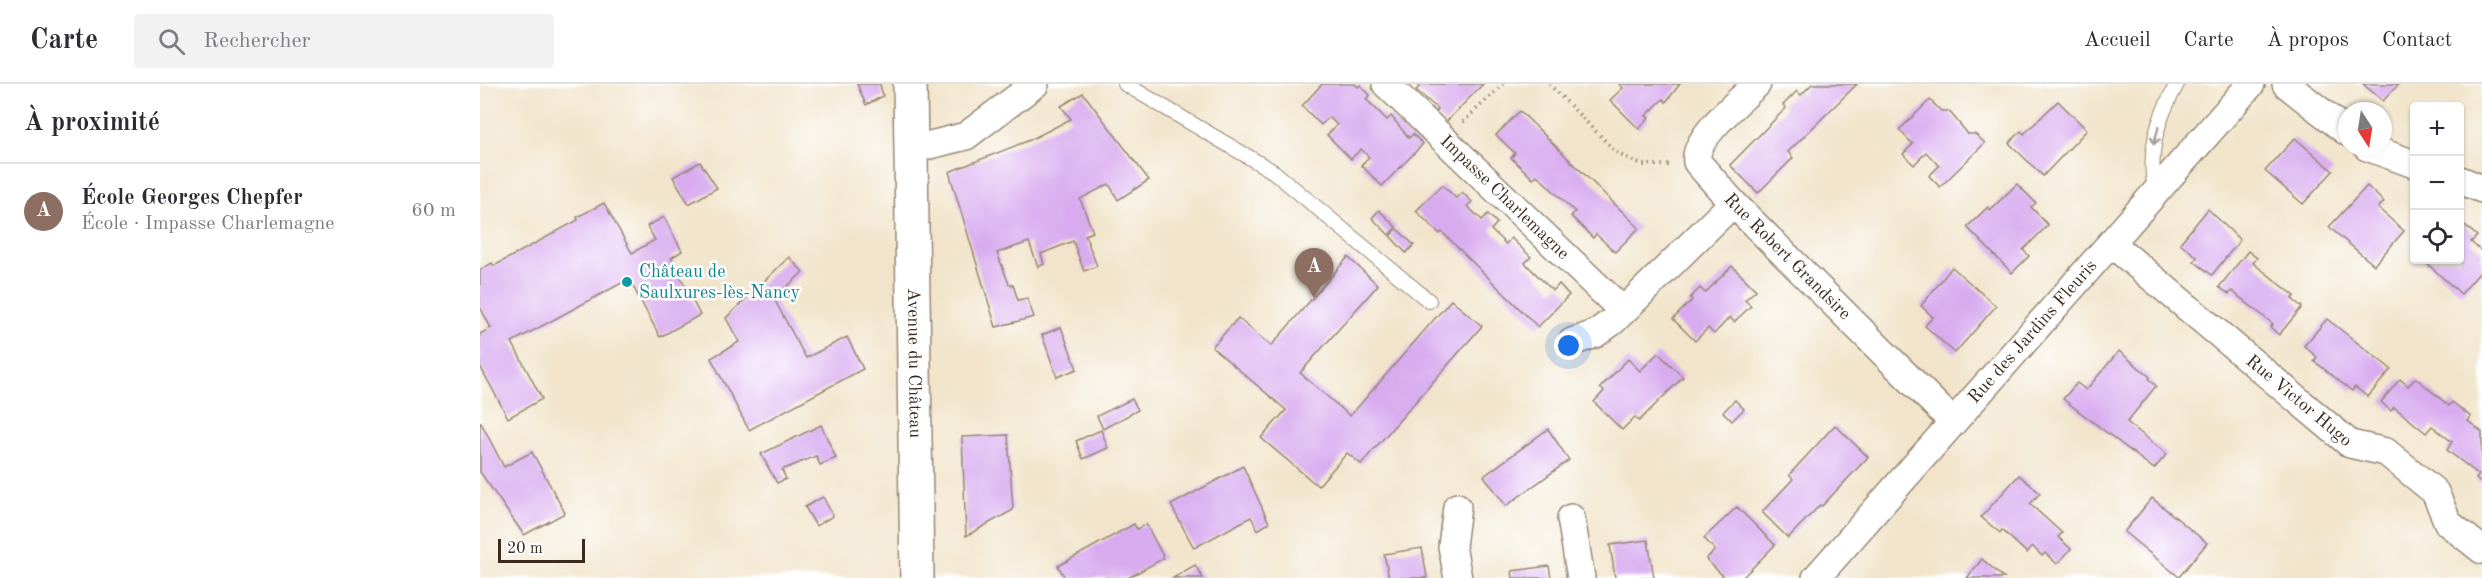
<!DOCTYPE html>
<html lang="fr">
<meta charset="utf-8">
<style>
:root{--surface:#fff;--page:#f2f2f3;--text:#2b2b33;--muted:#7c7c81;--line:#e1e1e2;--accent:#2563eb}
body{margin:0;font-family:"Old Standard TT",serif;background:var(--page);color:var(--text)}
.controls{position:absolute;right:18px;top:18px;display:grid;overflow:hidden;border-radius:6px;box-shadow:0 2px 4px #0004}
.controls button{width:54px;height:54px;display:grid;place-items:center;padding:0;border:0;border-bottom:2px solid var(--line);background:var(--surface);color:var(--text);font:30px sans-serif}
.compass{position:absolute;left:1858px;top:18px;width:54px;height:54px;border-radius:50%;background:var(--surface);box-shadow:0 2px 4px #0004;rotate:168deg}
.scale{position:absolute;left:18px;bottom:15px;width:87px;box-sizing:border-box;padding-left:6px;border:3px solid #3b2a1e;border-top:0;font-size:16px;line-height:21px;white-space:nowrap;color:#3b2a1e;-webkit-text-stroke:4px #fff;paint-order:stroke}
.you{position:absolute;left:1089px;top:262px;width:21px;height:21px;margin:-15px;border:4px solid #fff;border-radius:50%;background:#1a73e8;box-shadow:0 0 0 9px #1a73e833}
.badge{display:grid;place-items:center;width:39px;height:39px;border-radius:50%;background:var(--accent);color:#fff;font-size:20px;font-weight:700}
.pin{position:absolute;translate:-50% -50px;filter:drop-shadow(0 2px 3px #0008)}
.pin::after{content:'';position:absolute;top:32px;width:21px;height:18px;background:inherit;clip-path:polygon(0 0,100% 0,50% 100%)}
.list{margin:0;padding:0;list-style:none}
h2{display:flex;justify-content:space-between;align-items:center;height:78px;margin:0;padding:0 24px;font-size:26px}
h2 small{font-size:20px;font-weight:400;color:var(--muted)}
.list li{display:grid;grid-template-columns:39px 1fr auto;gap:18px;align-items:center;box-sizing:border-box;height:96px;padding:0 24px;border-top:2px solid var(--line)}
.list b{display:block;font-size:22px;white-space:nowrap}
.list p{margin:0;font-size:20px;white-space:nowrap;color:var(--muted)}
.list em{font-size:20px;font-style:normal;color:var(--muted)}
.icon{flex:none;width:33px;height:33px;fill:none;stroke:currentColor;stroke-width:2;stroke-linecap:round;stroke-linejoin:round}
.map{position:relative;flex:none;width:2002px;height:494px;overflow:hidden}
header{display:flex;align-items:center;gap:36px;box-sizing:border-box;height:84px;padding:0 30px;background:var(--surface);border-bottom:2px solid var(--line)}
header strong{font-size:28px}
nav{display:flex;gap:33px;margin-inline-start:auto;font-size:21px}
.search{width:420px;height:54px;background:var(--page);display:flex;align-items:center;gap:15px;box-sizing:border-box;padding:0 21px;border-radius:6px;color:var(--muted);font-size:22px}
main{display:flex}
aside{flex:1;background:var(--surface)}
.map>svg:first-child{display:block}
.building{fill:#d8abef}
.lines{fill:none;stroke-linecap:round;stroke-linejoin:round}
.lane-casing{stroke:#968774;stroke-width:16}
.street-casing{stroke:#968774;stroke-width:30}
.secondary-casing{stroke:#968774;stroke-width:36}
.path{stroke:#968774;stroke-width:4;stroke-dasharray:1.5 4.5;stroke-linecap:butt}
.lane{stroke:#fff;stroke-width:14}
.street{stroke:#fff;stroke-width:27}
.secondary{stroke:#fff;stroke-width:33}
.oneway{stroke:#a79f9a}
.culture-dot{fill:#0f9aa8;stroke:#fff;stroke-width:2}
.labels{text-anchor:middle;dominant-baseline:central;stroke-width:5;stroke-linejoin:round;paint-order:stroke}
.street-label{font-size:18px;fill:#3b2a1e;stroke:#fff}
.culture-label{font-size:18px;fill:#0d838f;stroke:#fff;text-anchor:start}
</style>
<header>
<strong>Carte</strong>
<div class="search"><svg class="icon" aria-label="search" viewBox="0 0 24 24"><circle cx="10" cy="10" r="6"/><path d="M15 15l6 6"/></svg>Rechercher</div>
<nav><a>Accueil</a><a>Carte</a><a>À propos</a><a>Contact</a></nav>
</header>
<main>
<aside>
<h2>À proximité<small></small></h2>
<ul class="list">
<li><span class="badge" style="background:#8d6e63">A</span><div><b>École Georges Chepfer</b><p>École · Impasse Charlemagne</p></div><em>60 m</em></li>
</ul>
</aside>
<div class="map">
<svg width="2002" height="494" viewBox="0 0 2002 494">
<rect width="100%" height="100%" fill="#fff"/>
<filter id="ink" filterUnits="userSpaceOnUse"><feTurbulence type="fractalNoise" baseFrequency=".0167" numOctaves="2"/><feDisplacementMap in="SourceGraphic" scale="12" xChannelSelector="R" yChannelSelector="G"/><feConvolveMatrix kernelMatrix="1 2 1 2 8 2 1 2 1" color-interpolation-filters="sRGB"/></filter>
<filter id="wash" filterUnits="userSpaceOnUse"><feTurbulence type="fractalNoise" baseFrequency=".008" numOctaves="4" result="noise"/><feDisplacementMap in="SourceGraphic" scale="24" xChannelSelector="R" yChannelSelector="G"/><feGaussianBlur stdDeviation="1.35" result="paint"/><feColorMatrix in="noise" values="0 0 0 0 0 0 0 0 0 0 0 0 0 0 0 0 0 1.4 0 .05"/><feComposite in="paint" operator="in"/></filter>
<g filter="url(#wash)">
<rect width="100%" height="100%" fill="#f1e4ca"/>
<g id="blocks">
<!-- building -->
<g class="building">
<polygon points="377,0 400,0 403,12 386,21"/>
<polygon points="842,0 875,0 878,3 880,1 890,11 886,15 907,36 911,32 929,54 933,50 943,60 902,102 881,81 889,73 881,65 871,75 847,51 857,41 849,33 841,41 822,22"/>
<polygon points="937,0 1003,0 965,39 955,29 958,25 936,6 940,3"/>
<polygon points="1139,0 1200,0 1186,18 1183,15 1166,32 1169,34 1159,45 1130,16 1143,4"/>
<polygon points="1332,0 1377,0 1308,68 1313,74 1278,109 1250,81 1306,24 1303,21 1317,7 1321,11"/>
<polygon points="1883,0 1919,0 1903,17"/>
<polygon points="603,9 669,96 638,116 629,100 600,115 613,148 605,151 617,182 604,187 593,157 561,170 564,180 558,183 549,158 517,169 529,200 533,201 538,216 547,214 554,233 516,243 469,88 550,56 591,35 581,22"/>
<polygon points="1450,16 1461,27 1469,27 1488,50 1495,50 1505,59 1460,103 1449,92 1459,82 1446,68 1434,81 1423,70 1433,60 1419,46"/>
<polygon points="1578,17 1607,46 1563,92 1529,59 1541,47 1544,50"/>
<polygon points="1040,27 1159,144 1135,168 1116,150 1113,154 1091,132 1095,128 1057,91 1053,95 1042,84 1031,74 1035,69 1016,51"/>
<polygon points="1815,54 1853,87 1823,120 1785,87"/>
<polygon points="220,78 237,104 209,120 193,93"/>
<polygon points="1537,100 1556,119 1551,123 1568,141 1543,166 1549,172 1532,189 1487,143 1508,123 1510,126"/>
<polygon points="962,101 976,114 982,108 992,118 987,122 1002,136 1008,130 1017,139 1011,146 1026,160 1031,154 1051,173 1045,179 1073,207 1079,200 1089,211 1058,243 962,148 960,150 936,127"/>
<polygon points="1887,102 1904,118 1898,124 1924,147 1894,181 1849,143"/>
<polygon points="124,119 152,169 175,156 167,142 184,133 202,167 191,174 220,231 180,253 149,195 32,258 62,315 28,334 0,282 0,250 11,244 0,223 0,186 12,179 14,182 98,136 97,133"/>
<polygon points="1728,125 1760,156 1732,191 1714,177 1717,173 1700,159"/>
<polygon points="899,126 916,143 909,151 892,134"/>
<polygon points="1980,137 1997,152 1991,158 2002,168 2002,186 1981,210 1943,176 1980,176"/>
<polygon points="917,145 934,161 926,169 910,152"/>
<polygon points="1768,167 1777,174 1773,179 1815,212 1812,215 1822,223 1799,251 1790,243 1793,240 1752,207 1749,210 1739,203"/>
<polygon points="309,173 323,188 294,215 326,274 367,253 383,285 269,346 231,274 259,258 246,234"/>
<polygon points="868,173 898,201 820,289 870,332 971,216 1002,242 881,380 867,369 838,402 781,354 806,326 732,263 758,234 791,262"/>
<polygon points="1252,182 1276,206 1265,216 1271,222 1254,238 1250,233 1234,250 1228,244 1215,257 1193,235 1212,216 1210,214 1220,204 1225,209"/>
<polygon points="1472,183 1516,222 1475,269 1445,242 1453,233 1441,222"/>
<polygon points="1847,235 1911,285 1888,313 1875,303 1872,307 1834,277 1837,273 1824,262"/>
<polygon points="581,243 597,285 577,293 562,251"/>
<polygon points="1639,267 1670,293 1669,295 1676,302 1647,338 1687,370 1674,385 1583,315 1597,299 1606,306"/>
<polygon points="1178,269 1203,293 1159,337 1155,333 1142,346 1114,318 1124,307 1120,304 1148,275 1160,287"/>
<polygon points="1936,294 1969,322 1972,318 1991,333 1988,337 2002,348 2002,400 1996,395 1999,391 1967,366 1972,358 1952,342 1946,349 1914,323 1911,327 1901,318 1920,295 1928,302"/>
<polygon points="652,315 658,326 623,345 617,332"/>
<polygon points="1255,316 1264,325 1252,337 1243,328"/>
<polygon points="0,337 24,383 52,368 85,429 44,451 0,388"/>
<polygon points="341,341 356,374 340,381 336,372 302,386 306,395 297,399 281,370"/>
<polygon points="1355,341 1388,373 1342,422 1340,421 1308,454 1282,428 1313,395 1309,391"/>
<polygon points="1068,345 1089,376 1026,422 1004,392"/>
<polygon points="621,346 628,364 603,375 596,357"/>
<polygon points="528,351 533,426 486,452 482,353"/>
<polygon points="763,382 789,439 778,446 771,433 714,464 691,421"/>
<polygon points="1539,391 1560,409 1550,420 1582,449 1578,453 1591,465 1577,480 1565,469 1562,472 1552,462 1547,469 1522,446 1520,449 1501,433"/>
<polygon points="343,413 353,432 336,442 325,423"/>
<polygon points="1672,414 1727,459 1699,493 1644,448"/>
<polygon points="1257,423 1295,461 1262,494 1245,494 1226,475 1235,466 1224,454"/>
<polygon points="654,440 657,445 666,440 684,474 648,494 585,494 578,482"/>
<polygon points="1168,456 1174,494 1135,494 1130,461"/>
<polygon points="942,464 947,494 909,494 904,470"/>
<polygon points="1502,475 1524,494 1487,494"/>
<polygon points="715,481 723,494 693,494"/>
<polygon points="1069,482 1071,494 1033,494 1032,487"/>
</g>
</g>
</g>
<g filter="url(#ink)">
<use href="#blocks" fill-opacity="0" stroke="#968774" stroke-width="1.5"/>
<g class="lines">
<!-- lane casing -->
<g class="lane-casing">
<g id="lane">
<polyline points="645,0 794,88 949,217"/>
<path d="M1676,108C1666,69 1678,34 1697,0"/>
</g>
</g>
<!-- street casing -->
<g class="street-casing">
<g id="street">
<path id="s1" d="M906,0L1143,227"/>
<path id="s2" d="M1277,0C1261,16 1212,55 1217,78L1253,119L1473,338"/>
<polyline points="1806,0 1867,48"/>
<polyline points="430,63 446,62 486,52 555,0"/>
<polyline points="1887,63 1934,80"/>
<polyline points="1980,96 2002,105"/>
<path id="s3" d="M1632,160L1870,360L1906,368L1955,408L1968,439L2002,466"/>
<polyline points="1092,258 1115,250 1133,237 1253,119"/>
<polyline points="977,423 972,462 978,494"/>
<polyline points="1091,434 1101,494"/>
<path id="s4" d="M1336,494L1771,0"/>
</g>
</g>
<!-- secondary casing -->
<g class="secondary-casing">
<g id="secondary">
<path id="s5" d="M430,0L437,494"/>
</g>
</g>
<!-- path -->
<g class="path">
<polyline points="1069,0 1138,70 1162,81 1189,81"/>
<polyline points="983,38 1023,0"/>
</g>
<!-- lane -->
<use href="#lane" class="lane"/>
<!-- street -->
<use href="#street" class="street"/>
<!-- secondary -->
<use href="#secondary" class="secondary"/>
</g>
<!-- one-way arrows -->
<defs><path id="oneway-shaft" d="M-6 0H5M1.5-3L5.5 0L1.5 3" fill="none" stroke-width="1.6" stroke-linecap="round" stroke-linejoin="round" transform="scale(1.5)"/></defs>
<use class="oneway" href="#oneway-shaft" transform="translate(1676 52) rotate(106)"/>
</g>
<!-- markers -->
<circle class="culture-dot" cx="147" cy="198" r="6"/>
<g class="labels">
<!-- street labels -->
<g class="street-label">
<text stroke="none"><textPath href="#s1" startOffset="164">Impasse Charlemagne</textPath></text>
<text stroke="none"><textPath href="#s2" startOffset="232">Rue Robert Grandsire</textPath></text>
<text stroke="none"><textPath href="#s4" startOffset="328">Rue des Jardins Fleuris</textPath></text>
<text stroke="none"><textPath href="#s5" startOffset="279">Avenue du Château</textPath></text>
<text stroke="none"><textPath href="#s3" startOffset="244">Rue Victor Hugo</textPath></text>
</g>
<!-- culture labels -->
<g class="culture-label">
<text x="159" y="188">Château de<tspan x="159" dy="21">Saulxures-lès-Nancy</tspan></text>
</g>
</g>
</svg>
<div class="controls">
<button>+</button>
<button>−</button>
<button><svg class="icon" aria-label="locate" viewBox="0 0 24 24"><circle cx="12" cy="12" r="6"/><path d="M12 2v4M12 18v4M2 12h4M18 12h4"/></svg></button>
</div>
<svg class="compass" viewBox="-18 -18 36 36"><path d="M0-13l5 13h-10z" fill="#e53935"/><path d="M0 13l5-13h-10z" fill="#7c7c81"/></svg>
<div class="scale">20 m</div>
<div class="you"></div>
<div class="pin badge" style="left:834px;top:214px;background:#8d6e63">A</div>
</div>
</main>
